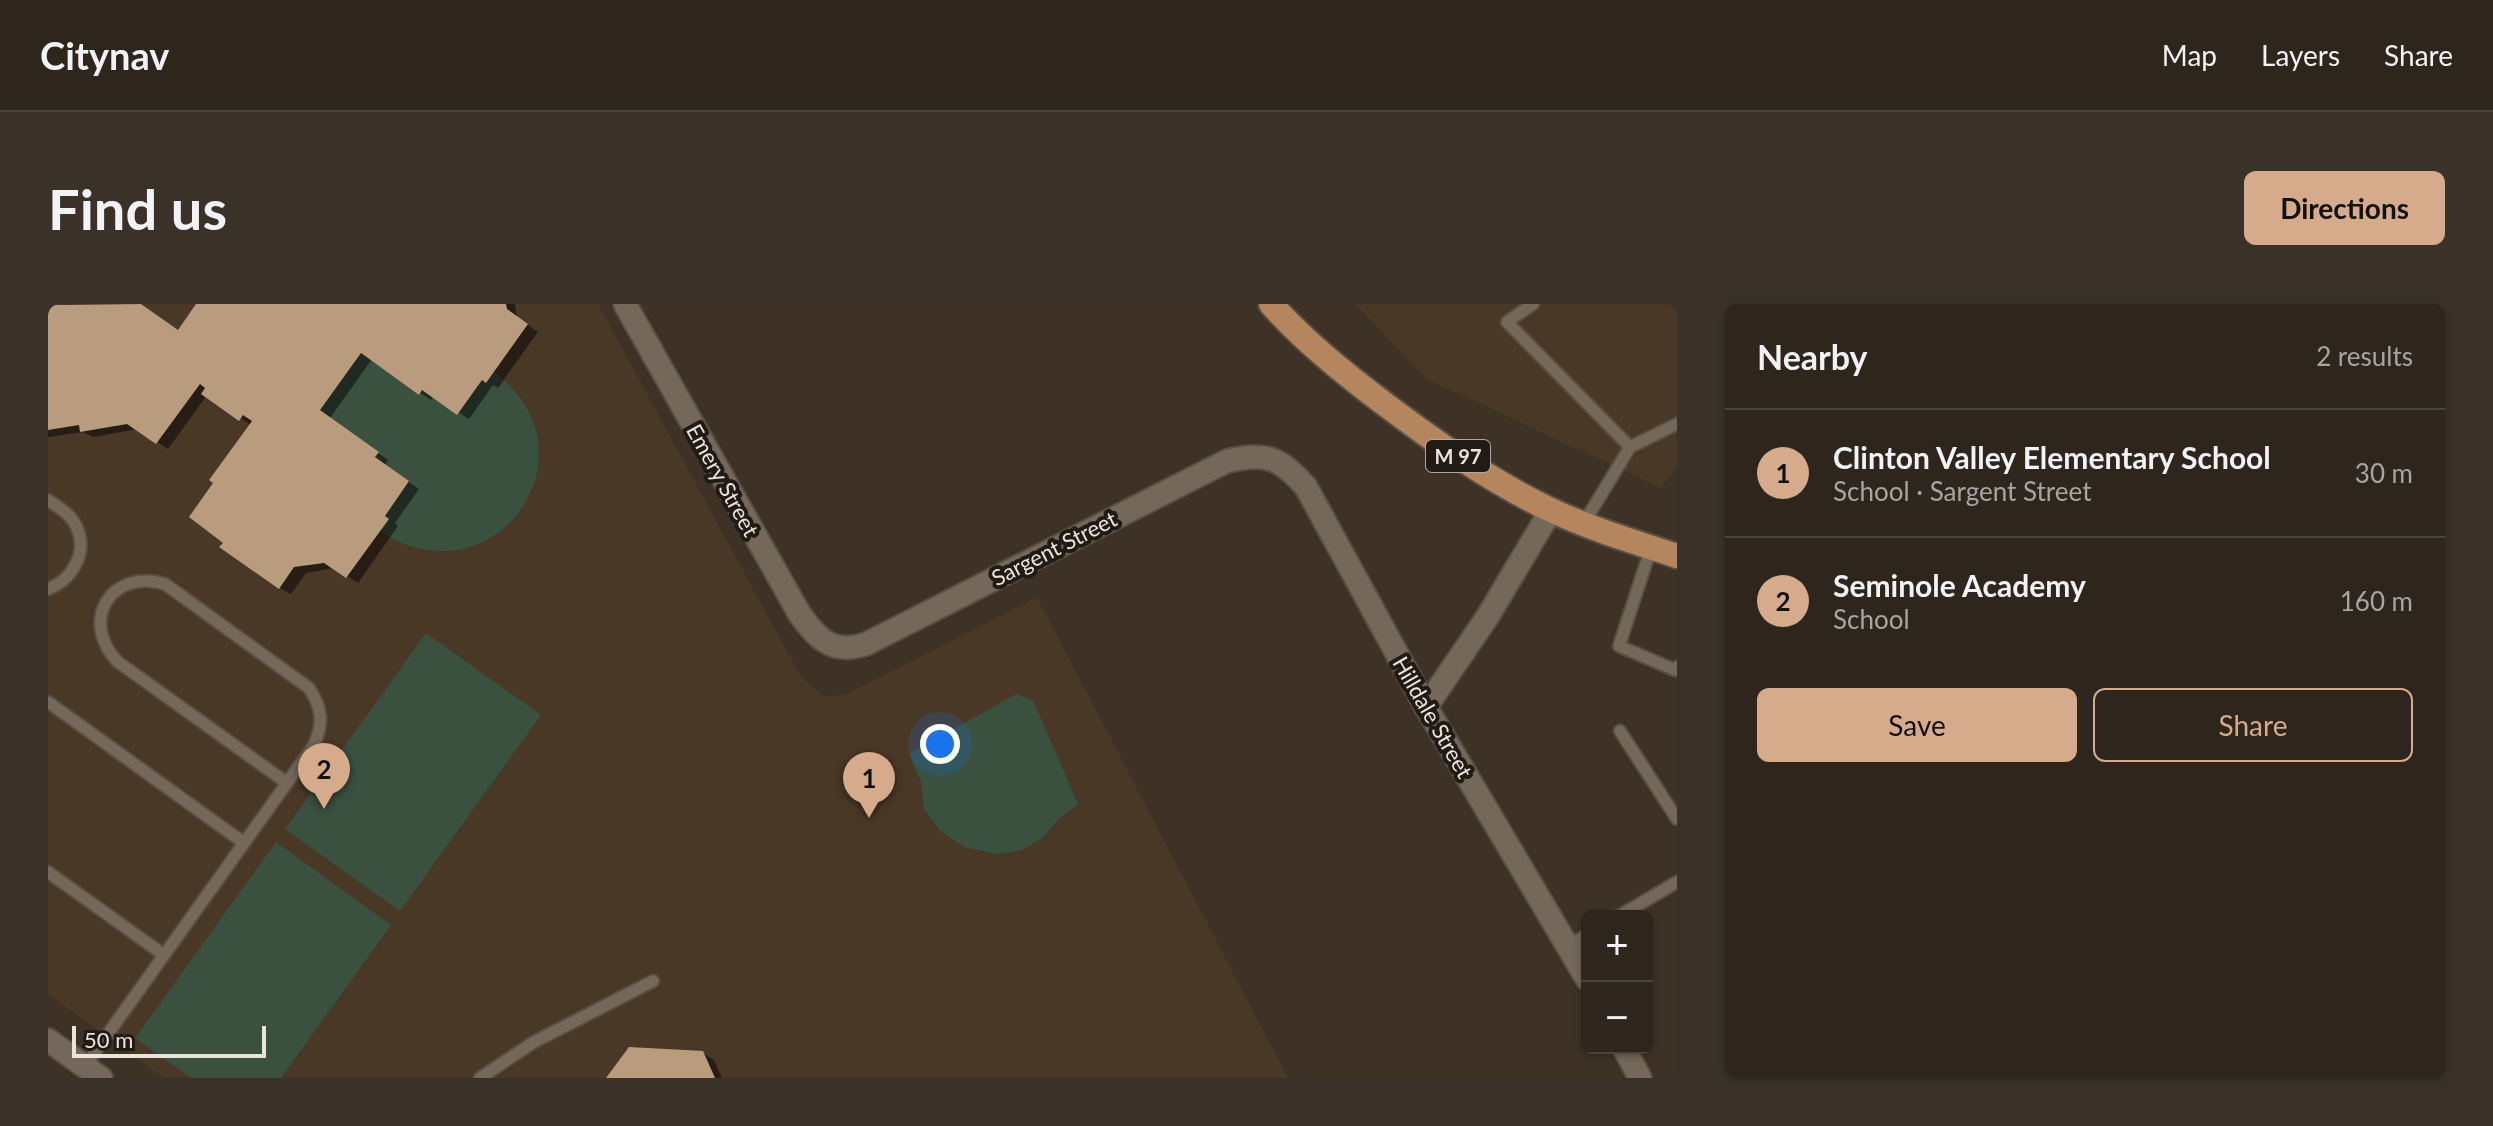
<!DOCTYPE html>
<meta charset="utf-8">
<style>
:root{--surface:#2e261c;--page:#3a3229;--text:#f1f3f6;--muted:#a7a5a3;--line:#49433b;--accent:#d6ab8b}
body{margin:0;font-family:Lato,sans-serif;background:var(--page);color:var(--text)}
.controls{position:absolute;right:24px;bottom:24px;display:grid;overflow:hidden;border-radius:12px;box-shadow:0 2px 6px #0004}
.controls button{width:72px;height:72px;display:grid;place-items:center;padding:0;border:0;border-bottom:2px solid var(--line);background:var(--surface);color:var(--text);font:40px sans-serif}
.scale{position:absolute;left:24px;bottom:20px;width:194px;box-sizing:border-box;padding-left:8px;border:4px solid #ebe4dc;border-top:0;font-size:22px;line-height:28px;white-space:nowrap;color:#ebe4dc;-webkit-text-stroke:6px #201b15;paint-order:stroke}
.you{position:absolute;left:892px;top:440px;width:28px;height:28px;margin:-20px;border:6px solid #fff;border-radius:50%;background:#1a73e8;box-shadow:0 0 0 12px #1a73e833}
.badge{display:grid;place-items:center;width:52px;height:52px;border-radius:50%;background:var(--accent);color:#111;font-size:26px;font-weight:700}
.pin{position:absolute;translate:-50% -66px;filter:drop-shadow(0 2px 4px #0008)}
.pin::after{content:'';position:absolute;top:42px;width:28px;height:24px;background:inherit;clip-path:polygon(0 0,100% 0,50% 100%)}
.list{margin:0;padding:0;list-style:none}
h2{display:flex;justify-content:space-between;align-items:center;height:104px;margin:0;padding:0 32px;font-size:34px}
h2 small{font-size:26px;font-weight:400;color:var(--muted)}
.list li{display:grid;grid-template-columns:52px 1fr auto;gap:24px;align-items:center;box-sizing:border-box;height:128px;padding:0 32px;border-top:2px solid var(--line)}
.list b{display:block;font-size:30px;white-space:nowrap}
.list p{margin:0;font-size:26px;white-space:nowrap;color:var(--muted)}
.list em{font-size:26px;font-style:normal;color:var(--muted)}
.actions{display:flex;gap:16px;padding:24px 32px}
.actions a{flex:1;padding:18px 0;border:2px solid var(--accent);border-radius:12px;text-align:center;font-size:28px;color:var(--accent)}
.actions .main{background:var(--accent);color:#111}
.map{position:relative;flex:none;width:1629px;height:774px;overflow:hidden;border-radius:12px}
header{display:flex;align-items:center;gap:48px;box-sizing:border-box;height:112px;padding:0 40px;background:var(--surface);border-bottom:2px solid var(--line)}
header strong{font-size:38px}
nav{display:flex;gap:44px;margin-inline-start:auto;font-size:28px}
.intro{display:flex;align-items:center;justify-content:space-between;box-sizing:border-box;height:192px;padding:0 48px}
h1{margin:0;font-size:56px}
.button{padding:20px 36px;border-radius:12px;background:var(--accent);color:#111;font-size:28px;font-weight:700}
main{display:flex;gap:48px;padding:0 48px}
aside{flex:1;background:var(--surface);border-radius:12px;box-shadow:0 2px 6px #0004}
.map>svg:first-child{display:block}
.built{fill:#493826}
.green{fill:#3a5140}
.shadow{fill:#0007}
.building{fill:#b99c7d}
.lines{fill:none;stroke-linecap:round;stroke-linejoin:round}
.lane-casing{stroke:#584f44;stroke-width:15}
.street-casing{stroke:#584f44;stroke-width:26}
.primary-casing{stroke:#584f44;stroke-width:28}
.lane{stroke:#75685a;stroke-width:11}
.street{stroke:#75685a;stroke-width:22}
.primary{stroke:#b5855e;stroke-width:24}
.labels{text-anchor:middle;dominant-baseline:central;stroke-width:8;stroke-linejoin:round;paint-order:stroke}
.shield{fill:#201b15;stroke:#aea8a0;stroke-width:2}
.shield-label{font-size:20px;font-weight:bold;fill:#ebe4dc}
.street-label{font-size:22px;fill:#ebe4dc;stroke:#201b15}
</style>
<header>
<strong>Citynav</strong>
<nav><a>Map</a><a>Layers</a><a>Share</a></nav>
</header>
<div class="intro"><h1>Find us</h1><a class="button">Directions</a></div>
<main>
<div class="map">
<svg width="1629" height="774" viewBox="0 0 1629 774">
<rect width="100%" height="100%" fill="#3e3226"/>
<!-- built -->
<g class="built">
<polygon points="0,0 550,0 753,373 775,392 796,391 989,293 1240,774 116,774 0,690"/>
<polygon points="1307,0 1629,0 1629,163 1613,184 1379,75"/>
</g>
<!-- green -->
<g class="green">
<path d="M313,49L371,91L374,86L434,76L438,79L446,68C555,149 446,302 331,227L340,215L337,212L361,177L327,153L330,148L272,106Z"/>
<polygon points="378,329 493,411 352,607 237,525"/>
<polygon points="968,390 985,396 1030,500 1010,516 994,534 973,547 947,550 916,543 892,527 876,505 873,478 861,450"/>
<polygon points="228,538 343,621 233,774 143,774 87,734"/>
</g>
<!-- shadow -->
<g class="shadow">
<polygon points="18,0 92,0 131,27 150,0 467,0 469,13 490,28 450,84 445,81 421,115 386,92 383,96 372,89 324,55 282,114 340,156 337,161 371,185 347,219 350,222 310,279 287,264 258,269 243,290 232,284 204,122 159,91 120,145 90,125 45,133 35,128 0,133 0,3"/>
<polygon points="655,749 666,756 674,774 560,774"/>
</g>
<!-- building -->
<g class="building">
<polygon points="93,0 130,26 148,0 458,0 459,5 480,20 438,79 434,76 409,111 374,86 371,91 313,49 272,106 331,148 327,153 361,177 337,212 341,215 298,274 276,259 246,263 231,285 171,243 175,239 141,213 165,179 161,176 204,117 195,111 191,117 153,90 157,84 152,80 108,140 79,120 32,128 31,121 0,126 0,1"/>
<polygon points="581,743 655,747 667,774 558,774"/>
</g>
<g class="lines">
<!-- lane casing -->
<g class="lane-casing">
<g id="lane">
<polyline points="1485,0 1459,18 1582,143"/>
<path d="M0,196C10,203 23,210 28,222C41,248 24,276 0,285"/>
<polyline points="1536,219 1582,143 1629,120"/>
<polyline points="1603,244 1571,342 1627,366 1629,363"/>
<polyline points="0,398 196,539"/>
<polyline points="1572,427 1629,515"/>
<polyline points="0,568 116,651"/>
<polyline points="1571,612 1629,578"/>
<polyline points="1520,642 1539,631"/>
<path d="M37,762L266,441C276,419 274,404 261,384L117,280C62,264 31,318 70,358L239,479"/>
<polyline points="432,774 486,738 605,677"/>
</g>
</g>
<!-- street casing -->
<g class="street-casing">
<g id="street">
<path d="M577,0L751,309C769,335 785,351 818,340L1179,157C1219,148 1231,153 1258,183L1378,403L1539,675"/>
<polyline points="1378,403 1440,312 1503,206"/>
<polyline points="0,736 53,774"/>
<polyline points="1576,744 1592,774"/>
</g>
</g>
<!-- primary casing -->
<g class="primary-casing">
<path id="primary" d="M1223,0C1257,38 1297,70 1338,101C1390,140 1444,178 1503,206C1543,225 1587,238 1629,252"/>
</g>
<!-- lane -->
<use href="#lane" class="lane"/>
<!-- street -->
<use href="#street" class="street"/>
<!-- primary -->
<use href="#primary" class="primary"/>
</g>
<g class="labels">
<!-- shield labels -->
<rect class="shield" x="1378" y="136" width="64" height="32" rx="6"/>
<g class="shield-label">
<text x="1410" y="152">M 97</text>
</g>
<!-- street labels -->
<g class="street-label">
<text transform="translate(675 176) rotate(61)">Emery Street</text>
<text transform="translate(1006 244) rotate(-27)">Sargent Street</text>
<text transform="translate(1385 413) rotate(60)">Hilldale Street</text>
</g>
</g>
</svg>
<div class="controls">
<button>+</button>
<button>−</button>
</div>
<div class="scale">50 m</div>
<div class="you"></div>
<div class="pin badge" style="left:821px;top:514px">1</div>
<div class="pin badge" style="left:276px;top:505px">2</div>
</div>
<aside>
<h2>Nearby<small>2 results</small></h2>
<ul class="list">
<li><span class="badge">1</span><div><b>Clinton Valley Elementary School</b><p>School · Sargent Street</p></div><em>30 m</em></li>
<li><span class="badge">2</span><div><b>Seminole Academy</b><p>School</p></div><em>160 m</em></li>
</ul>
<div class="actions"><a class="main">Save</a><a>Share</a></div>
</aside>
</main>
